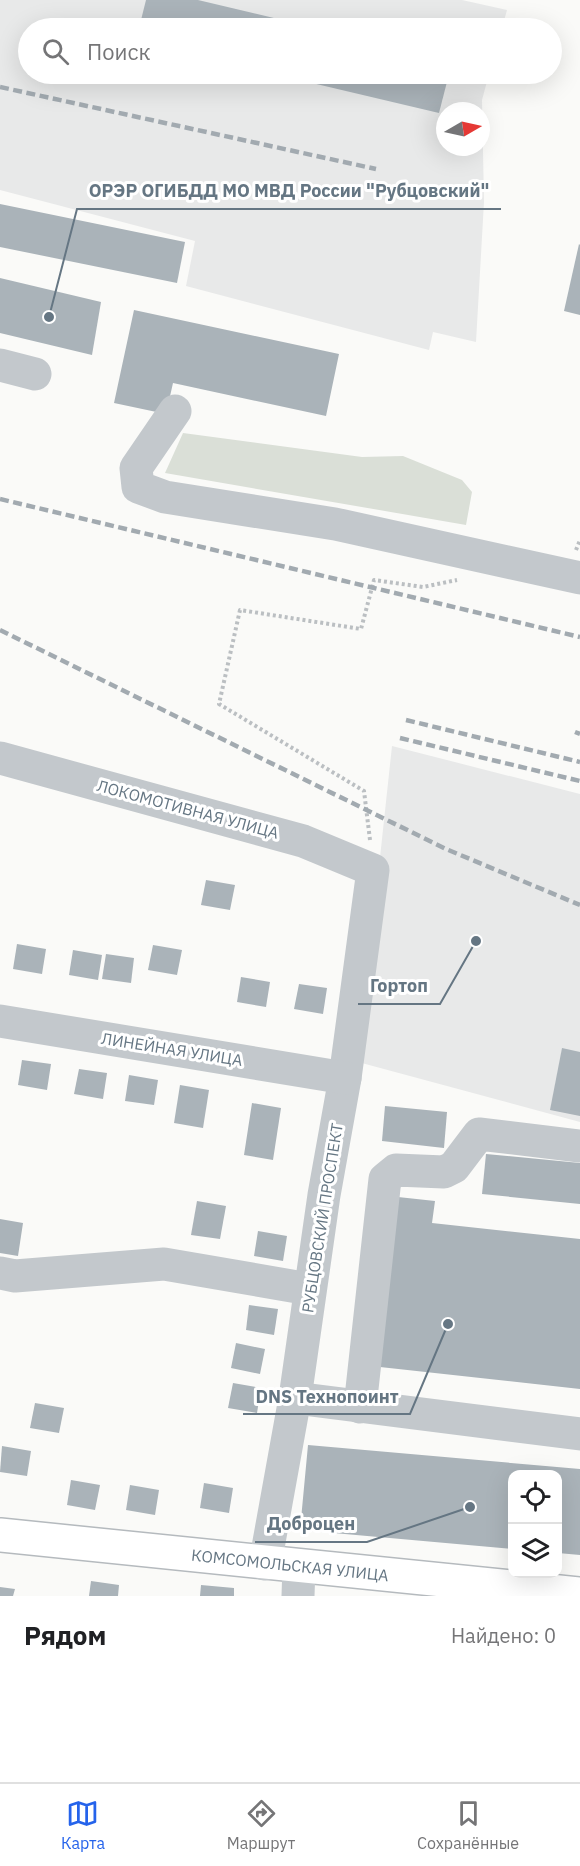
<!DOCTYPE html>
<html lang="ru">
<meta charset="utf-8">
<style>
:root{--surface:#fff;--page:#f6f6f6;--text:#202124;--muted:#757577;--line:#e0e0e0;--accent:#2563eb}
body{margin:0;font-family:"IBM Plex Sans",sans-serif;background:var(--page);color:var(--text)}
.controls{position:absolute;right:18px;bottom:18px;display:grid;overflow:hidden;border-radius:12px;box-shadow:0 6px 24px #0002}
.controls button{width:54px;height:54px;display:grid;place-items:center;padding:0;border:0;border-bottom:2px solid var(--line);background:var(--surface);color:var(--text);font:30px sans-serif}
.compass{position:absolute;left:436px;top:102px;width:54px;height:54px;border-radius:50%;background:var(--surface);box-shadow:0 6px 24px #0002;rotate:81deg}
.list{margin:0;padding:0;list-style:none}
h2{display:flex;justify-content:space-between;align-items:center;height:78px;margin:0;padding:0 24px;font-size:26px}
h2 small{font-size:20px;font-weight:400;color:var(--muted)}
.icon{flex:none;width:33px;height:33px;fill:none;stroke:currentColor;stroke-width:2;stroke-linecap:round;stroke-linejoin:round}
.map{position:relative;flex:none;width:580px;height:1596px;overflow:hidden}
.search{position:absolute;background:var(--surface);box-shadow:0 6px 24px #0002;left:18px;right:18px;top:18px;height:66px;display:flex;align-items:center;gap:15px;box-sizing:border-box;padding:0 21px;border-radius:33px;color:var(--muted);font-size:22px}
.sheet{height:186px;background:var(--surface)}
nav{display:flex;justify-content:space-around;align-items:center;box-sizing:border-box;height:84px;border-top:2px solid var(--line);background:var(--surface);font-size:16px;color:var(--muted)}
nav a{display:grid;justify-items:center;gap:3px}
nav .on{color:var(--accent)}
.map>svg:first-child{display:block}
.built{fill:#e8e9e9;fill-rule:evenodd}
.green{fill:#dadfd7}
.building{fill:#aab3b9}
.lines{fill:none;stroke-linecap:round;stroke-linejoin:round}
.major-casing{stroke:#b5babe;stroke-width:36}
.path{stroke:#bbbfc2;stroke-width:4;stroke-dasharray:3 3;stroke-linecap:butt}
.minor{stroke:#c3c8cc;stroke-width:33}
.major{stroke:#fff;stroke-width:33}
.rail{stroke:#a2aab0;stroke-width:4.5;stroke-dasharray:9 4.5;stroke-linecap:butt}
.labels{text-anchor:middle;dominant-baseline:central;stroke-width:6;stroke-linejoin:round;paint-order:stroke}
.street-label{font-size:16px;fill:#657683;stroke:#fff}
.leader{fill:none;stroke:#657683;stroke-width:2}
.callout-dot{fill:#657683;stroke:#fff;stroke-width:2}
.callout-label{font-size:18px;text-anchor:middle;font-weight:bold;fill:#657683;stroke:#fff;stroke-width:6;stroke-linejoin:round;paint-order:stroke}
</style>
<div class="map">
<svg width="580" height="1596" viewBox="0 0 580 1596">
<rect width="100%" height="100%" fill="#fafaf8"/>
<!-- built -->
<g class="built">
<path d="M0,0H462L507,10L502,28H28V74H489L482,100L484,202L476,342L433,332L429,350L186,286L195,241L0,190ZM445,111H481V147H445Z"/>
<polygon points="392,746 580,794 580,1122 358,1062"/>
</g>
<!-- green -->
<polygon class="green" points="183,433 362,457 403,456 462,480 472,492 466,525 165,473"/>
<!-- building -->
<g class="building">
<polygon points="146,0 198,0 316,28 139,28"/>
<polygon points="274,74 449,74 439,113"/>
<polygon points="0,204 185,242 177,283 0,247"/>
<polygon points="579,244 580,245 580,315 564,311"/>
<polygon points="0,278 101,302 92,355 0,333"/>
<polygon points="134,310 339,354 326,416 173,383 166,414 114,403"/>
<polygon points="206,880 235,885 230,910 201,905"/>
<polygon points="17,944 46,949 42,974 13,969"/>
<polygon points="153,945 182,950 177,975 148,970"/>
<polygon points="73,950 102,955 98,980 69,975"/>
<polygon points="106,954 134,958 131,983 102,979"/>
<polygon points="241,977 270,982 266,1007 237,1002"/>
<polygon points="299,984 327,988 323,1014 294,1009"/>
<polygon points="562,1048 580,1052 580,1116 550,1110"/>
<polygon points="22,1060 51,1064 47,1090 18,1085"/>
<polygon points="79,1069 107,1073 103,1099 74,1094"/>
<polygon points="129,1075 158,1080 154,1105 125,1101"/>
<polygon points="180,1085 209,1090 203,1128 174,1123"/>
<polygon points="252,1103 281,1108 273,1160 244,1155"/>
<polygon points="385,1106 447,1112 444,1148 382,1141"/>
<polygon points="486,1154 580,1163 580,1204 482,1194"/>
<polygon points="398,1197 435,1201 432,1223 580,1239 580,1389 380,1367"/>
<polygon points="197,1201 226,1206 220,1239 191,1235"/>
<polygon points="0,1219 23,1223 18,1256 0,1253"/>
<polygon points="258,1231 287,1236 283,1261 254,1256"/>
<polygon points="249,1305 278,1309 274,1335 246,1330"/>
<polygon points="236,1343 265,1349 260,1374 231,1368"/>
<polygon points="233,1383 261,1388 257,1413 228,1408"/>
<polygon points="35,1403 64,1408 59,1433 30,1428"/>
<polygon points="308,1445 580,1469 580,1555 558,1553 558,1474 512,1474 512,1549 300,1530"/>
<polygon points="2,1446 31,1451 27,1476 0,1472"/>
<polygon points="71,1480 100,1485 95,1510 67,1505"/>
<polygon points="204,1483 233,1488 229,1513 200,1508"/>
<polygon points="130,1485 159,1490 155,1515 126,1510"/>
<polygon points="91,1581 119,1585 118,1596 89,1596"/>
<polygon points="201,1585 234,1588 234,1596 200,1596"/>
<polygon points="0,1587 15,1589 13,1596 0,1596"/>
</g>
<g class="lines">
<!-- major casing -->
<g class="major-casing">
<polyline id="major" points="0,1535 580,1594"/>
</g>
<!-- path -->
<g class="path">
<polyline points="576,550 580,540"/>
<polyline points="370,840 364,791 219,704 240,610 361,629 374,580 423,587 457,580"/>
</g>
<!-- minor -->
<g class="minor">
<polyline points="0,365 35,374"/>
<polyline points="175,411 136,468 138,487 165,497 335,524 580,578"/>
<polyline points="0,758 303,841 373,870 345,1078 324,1195 295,1398 265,1564"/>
<polyline points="0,1021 345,1078"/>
<polyline points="0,1273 15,1276 164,1264 309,1289"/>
<polyline points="295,1398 580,1434"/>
<polyline points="360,1407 385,1179 396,1170 444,1172 454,1167 479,1134 580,1146"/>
<polyline points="298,1596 299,1566"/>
</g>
<!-- major -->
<use href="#major" class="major"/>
<!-- rail -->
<g class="rail">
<polyline points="0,87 376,169"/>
<polyline points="0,499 580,637"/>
<polyline points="0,630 446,849 580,905"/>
<polyline points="406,720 580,762"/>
<polyline points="575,732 580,734"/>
<polyline points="400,738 580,781"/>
</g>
</g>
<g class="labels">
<!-- street labels -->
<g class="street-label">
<text transform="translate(188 809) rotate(15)">ЛОКОМОТИВНАЯ УЛИЦА</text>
<text transform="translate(172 1049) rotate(9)">ЛИНЕЙНАЯ УЛИЦА</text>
<text transform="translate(322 1218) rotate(-81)">РУБЦОВСКИЙ ПРОСПЕКТ</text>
<text transform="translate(290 1565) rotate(6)">КОМСОМОЛЬСКАЯ УЛИЦА</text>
</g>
</g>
<!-- callouts -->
<path class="leader" d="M49 317L77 209H501M476 941L440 1004H358M448 1324L410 1414H243M470 1507L367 1542H255"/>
<g class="callout-dot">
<circle cx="49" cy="317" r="6"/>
<circle cx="476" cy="941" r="6"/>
<circle cx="448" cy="1324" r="6"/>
<circle cx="470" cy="1507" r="6"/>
</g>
<g class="callout-label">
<text x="289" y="197">ОРЭР ОГИБДД МО МВД России "Рубцовский"</text>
<text x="399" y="992">Гортоп</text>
<text x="327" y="1403">DNS Технопоинт</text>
<text x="311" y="1530">Доброцен</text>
</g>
</svg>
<div class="controls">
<button><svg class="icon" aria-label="locate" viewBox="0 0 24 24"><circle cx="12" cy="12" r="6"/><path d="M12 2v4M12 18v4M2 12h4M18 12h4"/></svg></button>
<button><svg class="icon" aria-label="layers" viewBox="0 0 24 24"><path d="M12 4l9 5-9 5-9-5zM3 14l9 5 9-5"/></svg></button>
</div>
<svg class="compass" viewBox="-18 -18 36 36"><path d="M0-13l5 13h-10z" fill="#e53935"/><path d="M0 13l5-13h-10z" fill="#757577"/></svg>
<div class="search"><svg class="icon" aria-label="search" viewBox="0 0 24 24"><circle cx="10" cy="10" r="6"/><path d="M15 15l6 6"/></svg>Поиск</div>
</div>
<section class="sheet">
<h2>Рядом<small>Найдено: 0</small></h2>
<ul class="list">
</ul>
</section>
<nav>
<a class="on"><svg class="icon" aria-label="map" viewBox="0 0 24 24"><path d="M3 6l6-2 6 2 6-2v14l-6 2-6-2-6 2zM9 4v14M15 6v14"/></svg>Карта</a>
<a><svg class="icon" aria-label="directions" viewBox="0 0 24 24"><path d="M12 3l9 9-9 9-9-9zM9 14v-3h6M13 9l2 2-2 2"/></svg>Маршрут</a>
<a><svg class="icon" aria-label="saved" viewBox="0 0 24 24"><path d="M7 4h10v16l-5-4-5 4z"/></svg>Сохранённые</a>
</nav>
